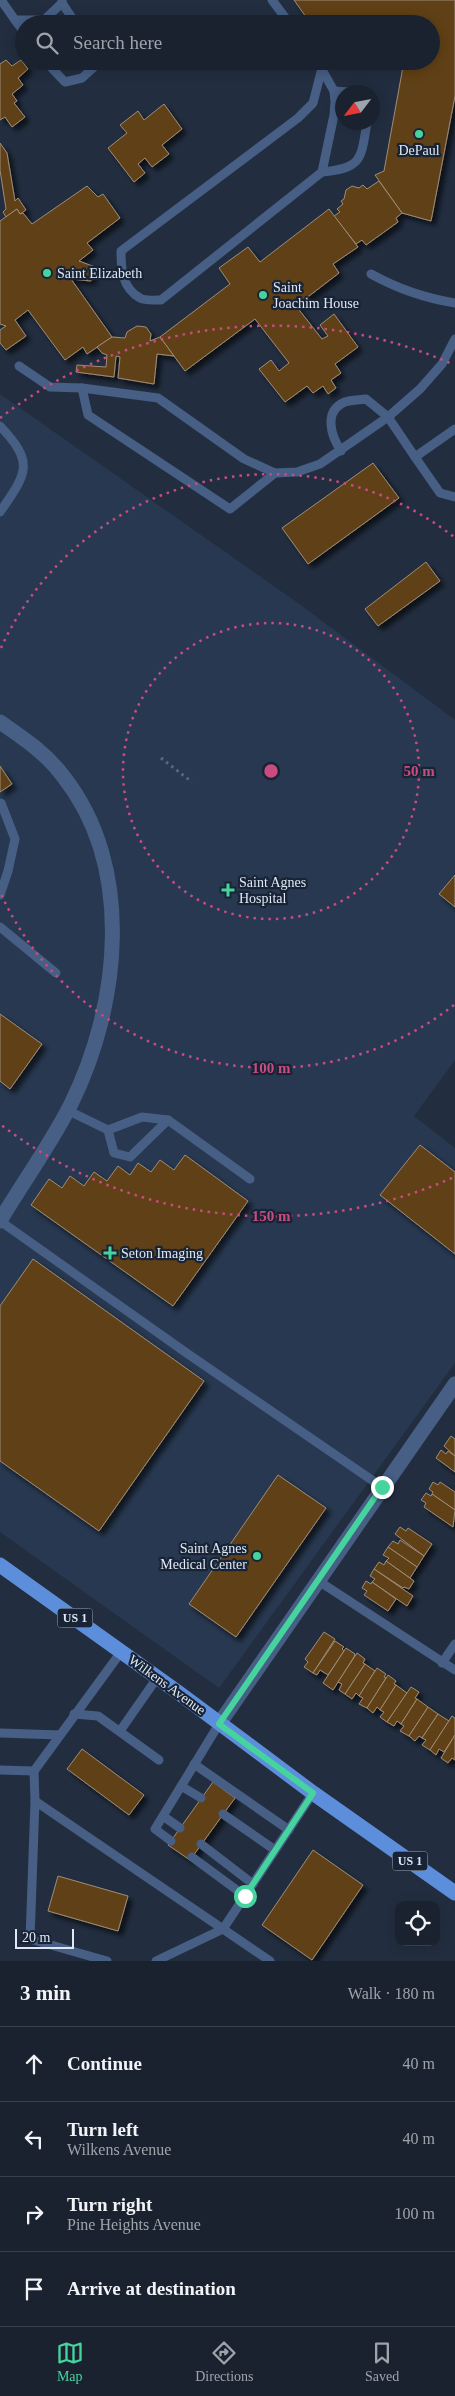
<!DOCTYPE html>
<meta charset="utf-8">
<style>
:root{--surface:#1a2230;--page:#272f3c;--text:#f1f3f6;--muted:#9fa4ab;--line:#383f4c;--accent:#46d49e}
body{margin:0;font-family:Georgia,serif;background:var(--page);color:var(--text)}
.controls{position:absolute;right:15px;bottom:15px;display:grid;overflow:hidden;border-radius:10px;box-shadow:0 2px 12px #0003}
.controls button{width:45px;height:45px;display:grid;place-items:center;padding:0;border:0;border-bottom:1px solid var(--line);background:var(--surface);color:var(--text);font:25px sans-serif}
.compass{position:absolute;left:335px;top:85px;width:45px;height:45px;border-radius:50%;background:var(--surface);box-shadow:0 2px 12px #0003;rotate:238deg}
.scale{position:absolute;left:15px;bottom:12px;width:59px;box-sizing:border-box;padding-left:5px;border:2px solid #dfe8f4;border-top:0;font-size:14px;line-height:18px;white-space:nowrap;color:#dfe8f4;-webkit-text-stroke:4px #182436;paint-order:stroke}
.stop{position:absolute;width:15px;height:15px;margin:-11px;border:4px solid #46d49e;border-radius:50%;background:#fff}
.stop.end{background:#46d49e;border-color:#fff;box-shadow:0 1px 5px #0008}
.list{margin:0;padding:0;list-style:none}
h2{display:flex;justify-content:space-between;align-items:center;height:65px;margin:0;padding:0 20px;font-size:21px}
h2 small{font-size:16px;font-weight:400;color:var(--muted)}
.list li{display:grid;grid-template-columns:32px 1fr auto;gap:15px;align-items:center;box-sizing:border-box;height:75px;padding:0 20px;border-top:1px solid var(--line)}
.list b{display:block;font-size:19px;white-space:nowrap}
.list p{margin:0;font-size:16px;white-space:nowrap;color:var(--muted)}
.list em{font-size:16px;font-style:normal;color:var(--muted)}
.icon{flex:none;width:28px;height:28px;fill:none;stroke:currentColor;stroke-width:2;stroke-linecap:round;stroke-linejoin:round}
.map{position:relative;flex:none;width:455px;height:1961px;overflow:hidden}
.search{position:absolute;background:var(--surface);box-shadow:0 2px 12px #0003;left:15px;right:15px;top:15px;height:55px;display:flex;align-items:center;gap:12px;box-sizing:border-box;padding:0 18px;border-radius:28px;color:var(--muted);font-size:19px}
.sheet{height:365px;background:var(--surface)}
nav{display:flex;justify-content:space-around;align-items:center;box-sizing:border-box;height:70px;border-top:1px solid var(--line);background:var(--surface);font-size:14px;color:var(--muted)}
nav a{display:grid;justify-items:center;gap:2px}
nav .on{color:var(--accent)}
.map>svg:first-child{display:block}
.built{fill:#273850}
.building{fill:#614116;stroke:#9e8c77;filter:url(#shadow)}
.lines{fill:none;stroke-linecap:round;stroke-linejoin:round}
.path{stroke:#5d6878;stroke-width:3;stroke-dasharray:2.5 4;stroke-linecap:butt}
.lane{stroke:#475f85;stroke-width:9}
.street{stroke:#475f85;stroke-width:15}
.primary{stroke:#5d8edb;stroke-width:15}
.route{stroke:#46d49e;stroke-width:6}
.ring{fill:none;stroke:#c94c81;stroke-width:2.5;stroke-dasharray:2.5 5}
.poi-dot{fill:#46d49e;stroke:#182436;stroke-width:2}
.labels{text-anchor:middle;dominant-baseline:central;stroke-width:4.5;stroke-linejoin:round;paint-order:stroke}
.shield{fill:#182436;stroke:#a3adbb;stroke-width:1}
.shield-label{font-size:12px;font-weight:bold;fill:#dfe8f4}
.poi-label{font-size:14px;fill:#dfe8f4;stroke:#182436;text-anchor:start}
.street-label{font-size:14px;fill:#dfe8f4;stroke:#182436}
.centre{fill:#c94c81;stroke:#182436;stroke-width:2.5}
.ring-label{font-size:15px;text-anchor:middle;font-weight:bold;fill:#c94c81;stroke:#182436;stroke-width:4.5;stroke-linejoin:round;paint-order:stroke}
</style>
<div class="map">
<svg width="455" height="1961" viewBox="0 0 455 1961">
<defs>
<filter id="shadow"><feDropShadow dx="4.5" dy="4.5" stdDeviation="2.5" flood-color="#0009"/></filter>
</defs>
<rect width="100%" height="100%" fill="#222e40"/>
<!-- built -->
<polygon class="built" points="0,394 298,603 455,720 455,1060 414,1116 455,1148 455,1363 219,1688 0,1532"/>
<!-- building -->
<g class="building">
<polygon points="294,0 455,0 455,96 431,221 402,213 375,175 384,171 404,61 431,61 431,24 311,24"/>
<polygon points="6,60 12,66 21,60 28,69 18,78 23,85 12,94 17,101 14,103 25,117 12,127 5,117 0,120 0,64"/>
<polygon points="164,104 182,129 162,145 169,154 152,167 145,158 138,164 145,173 134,182 108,148 127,133 120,125 138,111 144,120"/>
<polygon points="0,143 7,153 15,201 18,198 26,210 20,214 17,209 6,217 3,212 6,209 0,170"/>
<polygon points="379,181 402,213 396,218 398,222 366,245 362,240 356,244 334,216 340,212 337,209 343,204 341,201 344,199 346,190 352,186 359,188 363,185 367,189"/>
<polygon points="87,186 98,197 103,194 120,218 87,243 93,250 79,261 95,267 91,281 71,279 112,337 87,354 83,347 65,360 28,310 15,320 26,336 6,350 0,343 0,330 6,326 0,324 0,221 17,209 20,214 23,213 32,224"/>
<polygon points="329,209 358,247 333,264 339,273 296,306 322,339 328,336 320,325 334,314 358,347 335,364 341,373 331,380 336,388 328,394 323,386 313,393 307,386 285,402 259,369 271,360 279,371 289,363 255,319 185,371 160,337 230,284 219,268 248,247 260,262"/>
<polygon points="137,326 146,327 151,334 150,341 160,337 174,356 157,354 154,384 118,378 120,357 116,356 114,377 76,372 77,365 106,367 107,355 102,353 97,347 112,337 125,338 127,332"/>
<polygon points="373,463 399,498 308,564 282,528"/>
<polygon points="426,562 440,581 378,626 365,609"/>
<polygon points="0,766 12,784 0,792"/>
<polygon points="455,875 455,907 439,894"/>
<polygon points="0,1014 42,1044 10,1089 0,1081"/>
<polygon points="420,1145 455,1172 455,1254 380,1195"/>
<polygon points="185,1155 248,1201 173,1306 31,1205 49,1179 62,1188 70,1176 84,1186 94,1172 107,1181 118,1166 130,1175 138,1163 151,1172 160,1160 174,1170"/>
<polygon points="33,1259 204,1381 99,1531 0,1461 0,1306"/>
<polygon points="451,1436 455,1439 455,1456 444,1446"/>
<polygon points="441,1450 446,1454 448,1451 455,1456 455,1472 436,1458"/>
<polygon points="278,1475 326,1508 236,1637 189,1604"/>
<polygon points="433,1482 438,1485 440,1482 455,1492 455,1510 432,1494 433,1492 429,1489"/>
<polygon points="426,1493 431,1496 432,1494 455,1510 453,1527 424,1507 426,1503 421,1500"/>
<polygon points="400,1527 406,1531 408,1528 432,1544 424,1556 395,1534"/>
<polygon points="400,1540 424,1556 417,1567 388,1547 393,1541 398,1544"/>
<polygon points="388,1547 417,1567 410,1578 386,1561 389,1558 383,1555"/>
<polygon points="386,1561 414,1581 409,1589 404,1587 403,1588 374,1569 379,1562 384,1565"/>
<polygon points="374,1569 413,1596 407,1606 372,1582 375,1579 370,1576"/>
<polygon points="366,1581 371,1584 372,1582 396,1599 388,1611 364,1595 367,1591 362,1588"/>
<polygon points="324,1632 335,1639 313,1673 304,1667 308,1662 305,1659"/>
<polygon points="335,1641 344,1647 342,1649 344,1651 328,1675 320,1670 317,1675 313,1673"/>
<polygon points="346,1648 355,1654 354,1657 333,1690 323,1683"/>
<polygon points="357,1653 365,1659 363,1663 365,1664 345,1694 339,1690 342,1684 338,1682"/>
<polygon points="365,1664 375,1671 359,1696 356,1693 352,1699 345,1694"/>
<polygon points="377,1668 386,1674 384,1677 386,1678 367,1708 359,1704 363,1698 359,1696"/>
<polygon points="388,1675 396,1681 394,1684 396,1685 380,1710 377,1707 373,1713 367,1708"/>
<polygon points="396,1685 407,1693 387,1722 380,1717 384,1712 380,1710"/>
<polygon points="411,1687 419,1692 415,1698 417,1699 401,1724 397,1721 394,1726 387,1722"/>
<polygon points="417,1699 428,1707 409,1736 400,1731 404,1726 401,1724"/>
<polygon points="428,1707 438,1714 422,1738 419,1736 415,1741 409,1736"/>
<polygon points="438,1714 449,1721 430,1750 422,1745 426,1740 422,1738"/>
<polygon points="452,1716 455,1718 455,1735 444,1752 439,1749 436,1755 430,1750"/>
<polygon points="455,1735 455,1760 452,1758 448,1763 441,1758"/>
<polygon points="82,1749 144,1795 129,1815 67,1769"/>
<polygon points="213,1782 235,1798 190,1860 168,1845"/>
<polygon points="313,1850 363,1885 312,1960 262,1925"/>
<polygon points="58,1876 128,1896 118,1931 48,1911"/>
</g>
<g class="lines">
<!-- path -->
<polyline class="path" points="161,758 192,782"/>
<!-- lane -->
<g class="lane">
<polyline points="1,0 15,20 44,20 62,3 62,0"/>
<polyline points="272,0 290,24"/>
<polyline points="62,3 76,24"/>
<polyline points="15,20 24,32"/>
<polyline points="45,61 65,82 82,78 94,67 93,61"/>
<path d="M317,61L334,91L335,102L334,115L322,172L161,300C155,300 145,301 140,298C122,288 121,269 121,251L298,118L313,103L322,68"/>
<polyline points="334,91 348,92"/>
<path d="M322,172C362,168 361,160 367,122"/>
<path d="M371,274C398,289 424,298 455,303"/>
<polyline points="19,366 50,387 82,388 158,398 244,459 275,473"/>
<polyline points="82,388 88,415 230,509 275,473 297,472 320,464 388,417 420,389 442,364 455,339"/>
<path d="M0,426C35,463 27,473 0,512"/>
<polyline points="455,429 415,457 440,493 455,497"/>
<path d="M341,451C331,436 323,411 345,402C351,400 359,400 366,399L388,417L415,457"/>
<polyline points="0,895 8,871 15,839 1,803"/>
<polyline points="0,927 56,973"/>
<polyline points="67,1110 108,1130 142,1117 168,1120 250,1179"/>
<polyline points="108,1130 114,1153 130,1157 168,1120"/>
<polyline points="0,1221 188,1354 382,1487"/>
<polyline points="317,1580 455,1670"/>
<polyline points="442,1663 455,1644"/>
<polyline points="74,1714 98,1716 159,1760"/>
<polyline points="120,1731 157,1678"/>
<polyline points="0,1733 60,1735"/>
<polyline points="194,1764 289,1830"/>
<polyline points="0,1770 34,1771 121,1652"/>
<polyline points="34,1771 35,1801 270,1961"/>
<polyline points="181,1786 201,1798"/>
<polyline points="35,1801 30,1939 107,1961"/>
<polyline points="223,1814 275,1850"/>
<polyline points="163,1816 180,1828"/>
<polyline points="171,1841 155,1829 219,1724"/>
<polyline points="201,1844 253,1884"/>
<polyline points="192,1857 245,1896"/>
<polyline points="156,1961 223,1929 313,1793"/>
</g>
<!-- street -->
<g class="street">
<path d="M0,722C23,738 46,753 63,776C135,867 120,1005 71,1104C51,1144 23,1182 0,1221"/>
<polyline points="219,1724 455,1384"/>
</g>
<!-- primary -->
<polyline class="primary" points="0,1565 179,1693 313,1793 455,1893"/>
</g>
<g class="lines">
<!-- route -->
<polyline class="route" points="245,1896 313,1793 219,1724 382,1487"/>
</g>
<!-- distance rings -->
<g class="ring">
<circle cx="271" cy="771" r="148"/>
<path d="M454 1005A297 297 0 0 1 1 894M1 648A297 297 0 0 1 454 537"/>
<path d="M452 1178A445 445 0 0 1 0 1124M0 418A445 445 0 0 1 452 364"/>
</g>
<!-- markers -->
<g class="poi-dot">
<circle cx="419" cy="134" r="5"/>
<circle cx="47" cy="273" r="5"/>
<circle cx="263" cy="295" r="5"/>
<path d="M225.5 882.5h5v5h5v5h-5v5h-5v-5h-5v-5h5z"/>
<path d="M107.5 1245.5h5v5h5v5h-5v5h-5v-5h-5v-5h5z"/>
<circle cx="257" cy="1556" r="5"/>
</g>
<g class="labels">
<!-- shield labels -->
<g class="shield">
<rect x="57.5" y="1608.5" width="35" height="19" rx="4"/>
<rect x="392.5" y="1851.5" width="35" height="19" rx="4"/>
</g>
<g class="shield-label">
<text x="75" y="1618">US 1</text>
<text x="410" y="1861">US 1</text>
</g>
<!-- poi labels -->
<g class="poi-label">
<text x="419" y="150" text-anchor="middle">DePaul</text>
<text x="57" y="273">Saint Elizabeth</text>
<text x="273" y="287">Saint<tspan x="273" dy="16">Joachim House</tspan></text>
<text x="239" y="882">Saint Agnes<tspan x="239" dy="16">Hospital</tspan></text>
<text x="121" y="1253">Seton Imaging</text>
<text x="247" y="1548" text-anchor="end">Saint Agnes<tspan x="247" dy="16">Medical Center</tspan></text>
</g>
<!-- street labels -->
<g class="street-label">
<text transform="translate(167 1685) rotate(36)">Wilkens Avenue</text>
</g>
</g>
<circle cx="271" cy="771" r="8" class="centre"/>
<g class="ring-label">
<text x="419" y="776">50 m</text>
<text x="271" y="1073">100 m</text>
<text x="271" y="1221">150 m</text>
</g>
</svg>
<div class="controls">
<button><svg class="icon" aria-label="locate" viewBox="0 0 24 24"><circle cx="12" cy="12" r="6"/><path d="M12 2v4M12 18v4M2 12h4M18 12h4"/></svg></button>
</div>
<svg class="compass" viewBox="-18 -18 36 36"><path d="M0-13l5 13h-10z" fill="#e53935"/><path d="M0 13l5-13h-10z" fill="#9fa4ab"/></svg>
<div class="scale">20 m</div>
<div class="stop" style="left:245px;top:1896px"></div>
<div class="stop end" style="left:382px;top:1487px"></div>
<div class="search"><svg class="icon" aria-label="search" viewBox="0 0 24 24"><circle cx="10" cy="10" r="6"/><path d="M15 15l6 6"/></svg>Search here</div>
</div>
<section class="sheet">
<h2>3 min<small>Walk · 180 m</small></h2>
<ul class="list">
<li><svg class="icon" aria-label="ahead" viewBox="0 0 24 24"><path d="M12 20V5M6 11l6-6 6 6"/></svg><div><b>Continue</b></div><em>40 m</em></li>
<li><svg class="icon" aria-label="left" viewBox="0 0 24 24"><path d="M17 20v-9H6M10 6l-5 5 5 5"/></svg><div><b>Turn left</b><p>Wilkens Avenue</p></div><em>40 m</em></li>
<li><svg class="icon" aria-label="right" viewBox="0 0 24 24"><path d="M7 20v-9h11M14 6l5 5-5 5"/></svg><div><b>Turn right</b><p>Pine Heights Avenue</p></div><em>100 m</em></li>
<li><svg class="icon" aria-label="arrive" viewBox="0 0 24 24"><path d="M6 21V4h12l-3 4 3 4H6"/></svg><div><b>Arrive at destination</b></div></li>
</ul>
</section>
<nav>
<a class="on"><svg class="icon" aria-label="map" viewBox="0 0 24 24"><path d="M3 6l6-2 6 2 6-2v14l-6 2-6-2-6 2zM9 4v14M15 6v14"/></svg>Map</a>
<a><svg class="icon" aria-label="directions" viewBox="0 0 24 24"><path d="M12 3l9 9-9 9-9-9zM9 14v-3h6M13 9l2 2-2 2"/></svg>Directions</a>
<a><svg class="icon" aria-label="saved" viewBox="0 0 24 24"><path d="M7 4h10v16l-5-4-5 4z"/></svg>Saved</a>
</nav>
